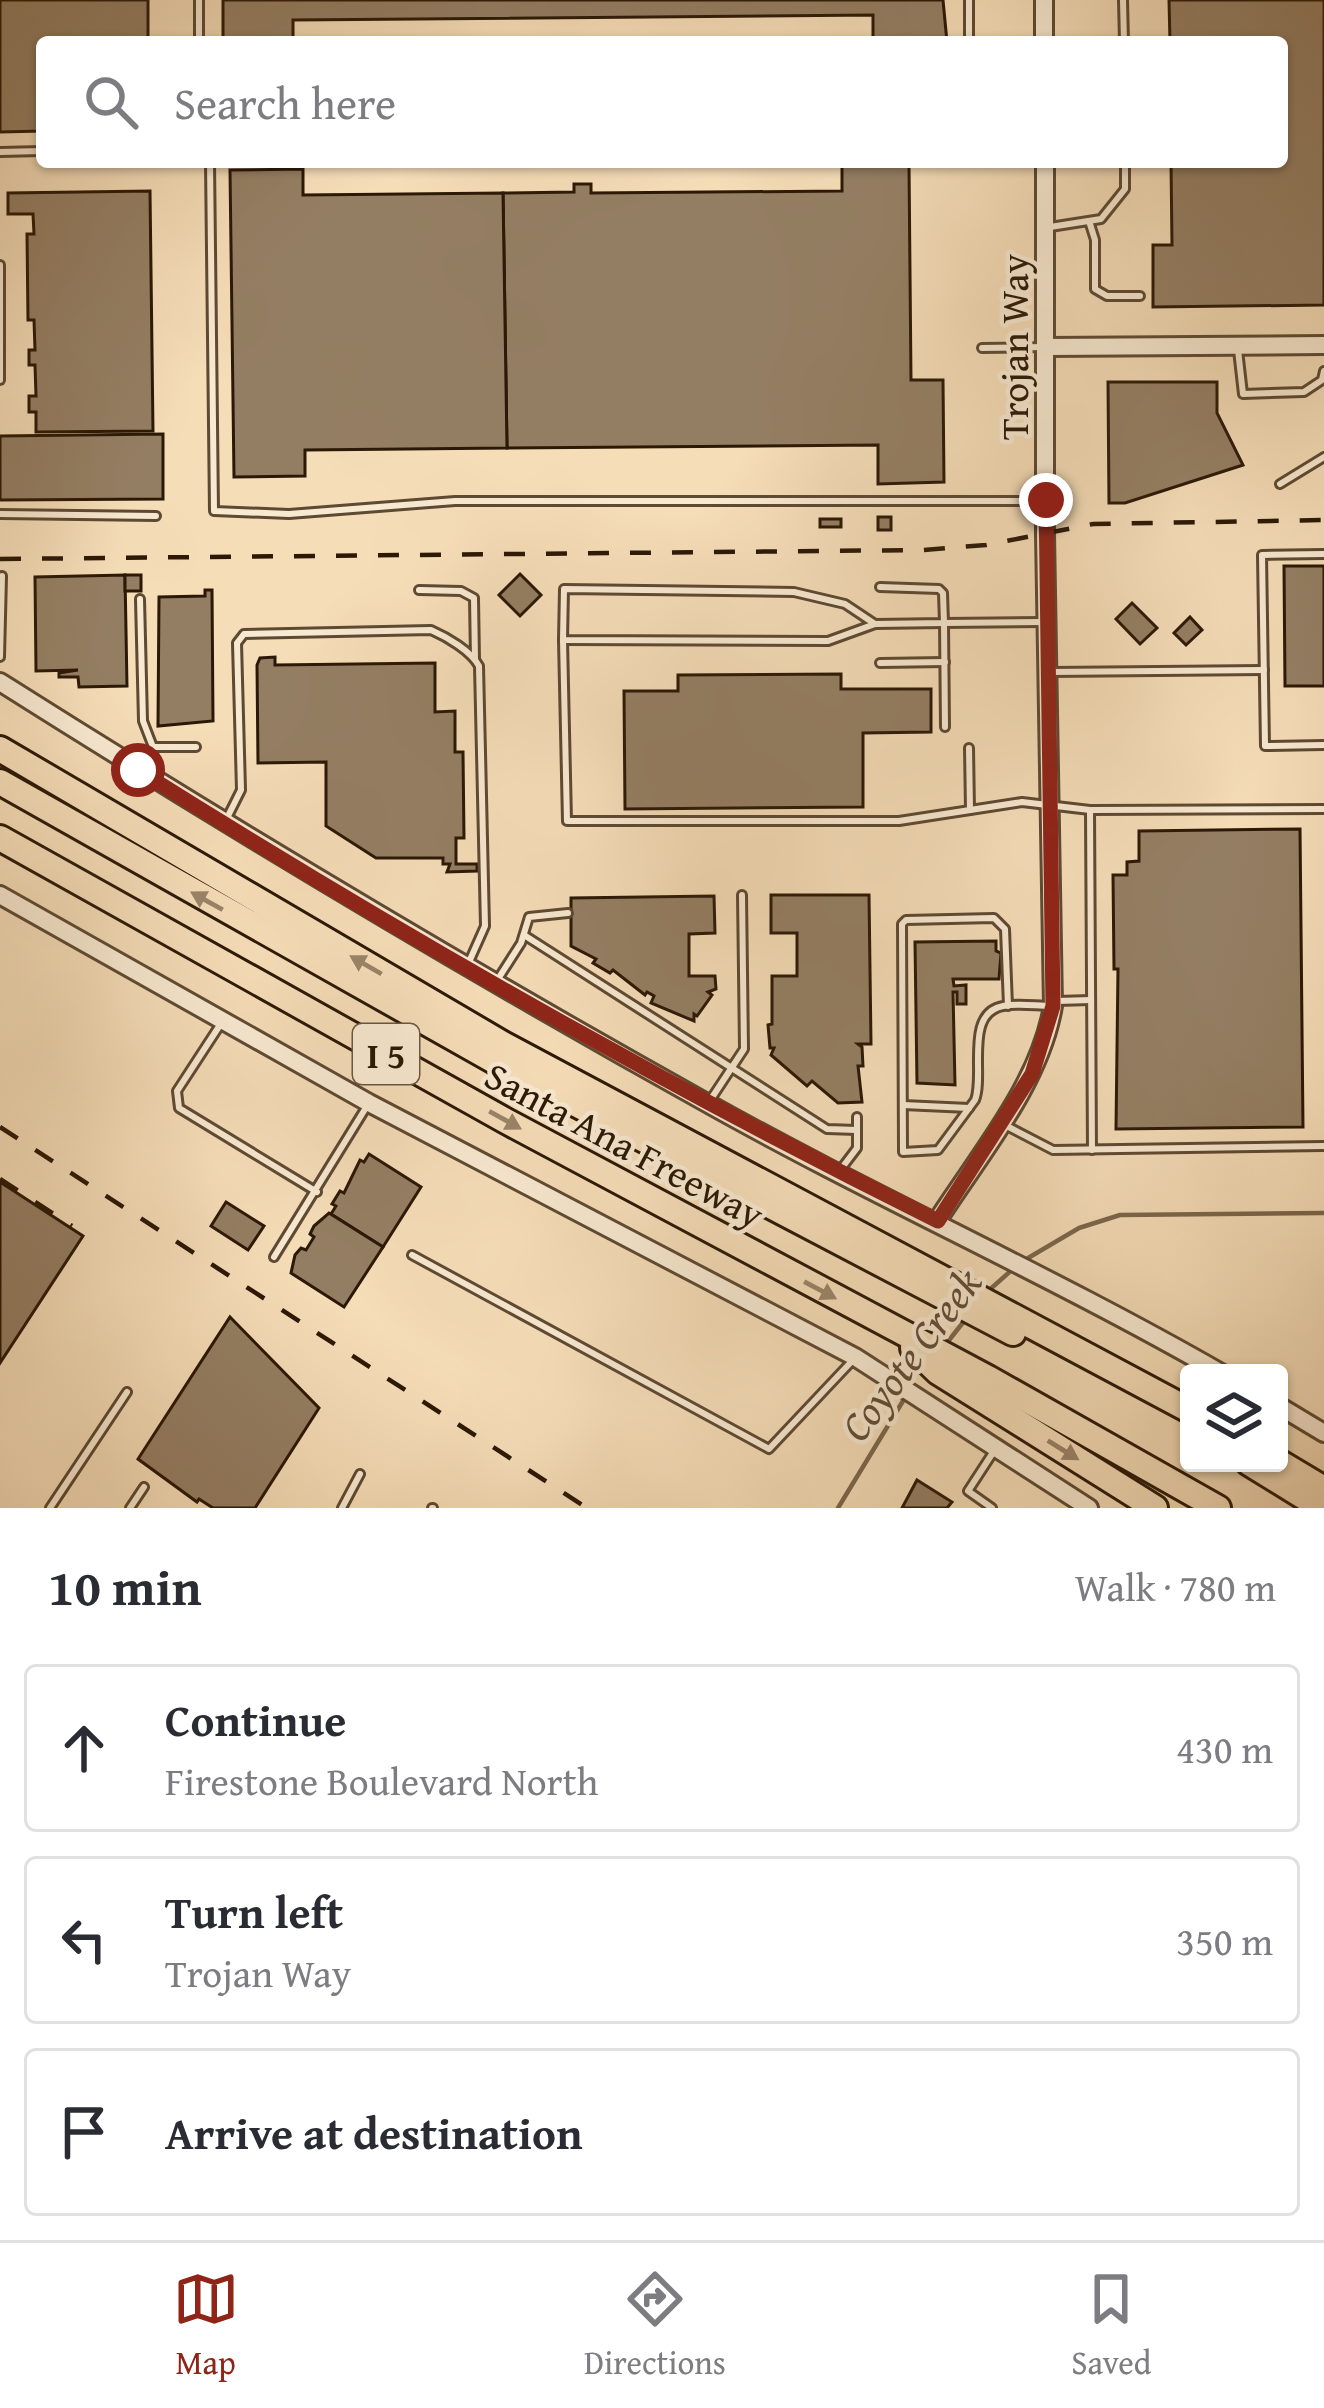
<!DOCTYPE html>
<meta charset="utf-8">
<style>
:root{--surface:#fff;--page:#f2f2f3;--text:#2b2b33;--muted:#7c7c81;--line:#e1e1e2;--accent:#8f2418}
body{margin:0;font-family:"Gentium Book Plus",serif;background:var(--page);color:var(--text)}
.controls{position:absolute;right:36px;bottom:36px;display:grid;overflow:hidden;border-radius:12px;box-shadow:0 3px 9px #0004}
.controls button{width:108px;height:108px;display:grid;place-items:center;padding:0;border:0;border-bottom:3px solid var(--line);background:var(--surface);color:var(--text);font:60px sans-serif}
.stop{position:absolute;width:36px;height:36px;margin:-27px;border:9px solid #8f2418;border-radius:50%;background:#fff}
.stop.end{background:#8f2418;border-color:#fff;box-shadow:0 3px 12px #0008}
.list{margin:0;padding:0;list-style:none}
h2{display:flex;justify-content:space-between;align-items:center;height:156px;margin:0;padding:0 48px;font-size:51px}
h2 small{font-size:39px;font-weight:400;color:var(--muted)}
.list li{display:grid;grid-template-columns:78px 1fr auto;gap:36px;align-items:center;box-sizing:border-box;height:168px;margin:0 24px 24px;padding:0 24px;border:3px solid var(--line);border-radius:12px}
.list b{display:block;font-size:45px;white-space:nowrap}
.list p{margin:0;font-size:39px;white-space:nowrap;color:var(--muted)}
.list em{font-size:39px;font-style:normal;color:var(--muted)}
.icon{flex:none;width:66px;height:66px;fill:none;stroke:currentColor;stroke-width:2;stroke-linecap:round;stroke-linejoin:round}
.map{position:relative;flex:none;width:1324px;height:1508px;overflow:hidden}
.search{position:absolute;background:var(--surface);box-shadow:0 3px 9px #0004;left:36px;right:36px;top:36px;height:132px;display:flex;align-items:center;gap:30px;box-sizing:border-box;padding:0 42px;border-radius:12px;color:var(--muted);font-size:45px}
.sheet{height:732px;background:var(--surface)}
nav{display:flex;justify-content:space-around;align-items:center;box-sizing:border-box;height:168px;border-top:3px solid var(--line);background:var(--surface);font-size:33px;color:var(--muted)}
nav a{display:grid;justify-items:center;gap:6px}
nav .on{color:var(--accent)}
.map>svg:first-child{display:block}
.lines{fill:none;stroke-linecap:round;stroke-linejoin:round}
.stream{stroke:#7b664c;stroke-width:4.5}
.building{fill:#947e63;stroke:#2b1806;stroke-width:3}
.service-casing{stroke:#5e4932;stroke-width:12}
.tertiary-casing{stroke:#5e4932;stroke-width:22}
.motorway-casing{stroke:#2b1806;stroke-width:30}
.service{stroke:#f8e9d1;stroke-width:6}
.tertiary{stroke:#f8e9d1;stroke-width:16}
.motorway{stroke:#f5ddb8;stroke-width:24}
.rail{stroke:#2b1806;stroke-width:4.5;stroke-dasharray:21 21;stroke-linecap:butt}
.oneway{fill:#9a8468}
.route{stroke:#8f2418;stroke-width:15}
.labels{text-anchor:middle;dominant-baseline:central;stroke-width:9;stroke-linejoin:round;paint-order:stroke}
.shield{fill:#f8e9d1;stroke:#685743;stroke-width:3}
.shield-label{font-size:36px;font-weight:bold;fill:#2b1806}
.street-label{font-size:39px;fill:#2b1806;stroke:#f8e9d1}
.water-label{font-size:42px;font-style:italic;fill:#604c35;stroke:#f8e9d1}
</style>
<div class="map">
<svg width="1324" height="1508" viewBox="0 0 1324 1508">
<rect width="100%" height="100%" fill="#f5ddb8"/>
<filter id="stains"><feTurbulence type="fractalNoise" baseFrequency=".00167" numOctaves="4"/><feColorMatrix values="0 0 0 0 .2 0 0 0 0 .09 0 0 0 0 .02 0 0 0 .5 -.17"/></filter>
<radialGradient id="worn" r=".72"><stop offset=".6" stop-color="#630" stop-opacity="0"/><stop offset="1" stop-color="#630" stop-opacity=".3"/></radialGradient>
<g class="lines">
<!-- stream -->
<g class="stream">
<polyline points="1023,1261 1079,1228 1120,1215 1324,1213"/>
<polyline points="987,1292 1014,1268"/>
<polyline points="946,1344 965,1320"/>
<polyline points="838,1508 906,1396"/>
</g>
</g>
<!-- building -->
<g class="building">
<polygon points="0,0 148,0 148,42 42,42 42,131 0,132"/>
<polygon points="223,0 943,0 947,42 873,42 873,15 293,20 293,42 223,42"/>
<polygon points="1169,0 1324,0 1324,305 1153,307 1153,245 1172,245 1171,162 1282,162 1282,42 1170,42"/>
<polygon points="842,164 909,164 911,380 943,380 944,482 878,484 878,445 507,448 503,193 574,192 574,184 591,184 591,193 842,191"/>
<polygon points="303,169 303,195 503,193 507,448 305,450 305,476 234,477 230,170"/>
<polygon points="150,191 153,431 36,432 36,412 29,412 29,396 36,396 35,365 29,365 29,350 35,350 34,320 28,320 27,234 34,234 33,214 8,214 8,193"/>
<polygon points="1108,382 1217,382 1217,413 1243,465 1125,503 1109,503"/>
<polygon points="163,434 163,499 0,500 0,436"/>
<rect x="878" y="517" width="13" height="13"/>
<rect x="820" y="519" width="21" height="8"/>
<polygon points="1284,566 1324,566 1324,686 1285,686"/>
<polygon points="520,574 541,595 520,616 499,595"/>
<polygon points="125,575 127,686 79,687 78,677 59,677 59,673 78,670 36,671 35,577"/>
<rect x="125" y="575" width="16" height="16"/>
<polygon points="205,590 212,590 213,721 158,726 159,597 205,596"/>
<polygon points="1132,603 1157,628 1140,644 1116,619"/>
<polygon points="1190,617 1202,630 1186,645 1174,633"/>
<polygon points="275,657 275,665 435,663 435,712 455,711 455,752 463,752 464,838 456,838 456,864 477,864 477,871 447,872 450,864 443,864 443,858 376,858 326,826 326,762 258,763 257,665 260,658"/>
<polygon points="841,674 841,689 931,689 931,732 863,733 863,807 625,809 624,691 678,691 678,675"/>
<polygon points="1300,829 1303,1127 1116,1129 1118,969 1114,969 1113,875 1127,875 1127,862 1139,861 1139,831"/>
<polygon points="771,895 869,895 871,1044 858,1044 862,1047 863,1066 858,1066 862,1102 838,1103 812,1081 807,1086 771,1055 774,1048 770,1048 768,1025 772,1024 772,976 797,976 797,933 771,933"/>
<polygon points="714,896 715,933 689,934 689,976 715,976 716,989 708,992 712,995 697,1016 694,1014 694,1021 651,1003 654,996 647,992 645,995 613,970 610,973 593,963 596,959 571,946 571,898"/>
<polygon points="996,941 996,951 1001,953 999,979 953,979 954,986 966,985 966,1004 957,1004 957,992 953,992 955,1085 917,1083 915,942"/>
<polygon points="369,1154 421,1187 383,1247 331,1214 336,1206 332,1204 340,1191 344,1193 360,1160 364,1162"/>
<polygon points="0,1182 83,1236 0,1363"/>
<polygon points="226,1202 264,1226 248,1250 211,1226"/>
<polygon points="329,1213 383,1247 344,1307 291,1273 295,1255 301,1248 306,1250 314,1237 310,1234 314,1226"/>
<polygon points="230,1317 319,1408 255,1508 213,1508 199,1499 197,1502 138,1459"/>
<polygon points="917,1480 952,1502 947,1508 902,1508"/>
</g>
<g class="lines">
<!-- service casing -->
<g class="service-casing">
<g id="service">
<polyline points="199,0 199,42"/>
<polyline points="969,0 969,42"/>
<polyline points="1123,0 1124,42"/>
<polyline points="0,152 42,151"/>
<polyline points="210,162 214,511 289,514 455,501 1042,501"/>
<polyline points="1089,221 1095,240 1095,289 1107,296 1140,296"/>
<polyline points="1050,227 1101,219 1125,189 1125,162"/>
<polyline points="0,265 0,380"/>
<polyline points="982,348 1044,347"/>
<polyline points="1238,350 1243,394 1304,392 1322,380 1324,371"/>
<polyline points="1280,484 1324,457"/>
<polyline points="0,514 156,516"/>
<polyline points="1324,554 1262,555 1265,746 1324,745"/>
<polyline points="419,590 461,591 474,598 475,659"/>
<polyline points="140,599 143,721 153,747"/>
<polyline points="875,624 845,604 794,592 564,589 563,640 828,641 875,624 944,623 943,593 939,589 880,587"/>
<polyline points="563,640 567,821 899,821 1022,802 1090,810 1324,809"/>
<polyline points="0,657 2,576"/>
<polyline points="880,663 945,662"/>
<polyline points="1051,672 1264,670"/>
<polyline points="945,727 944,623 1043,622"/>
<polyline points="969,748 970,810"/>
<polyline points="140,767 153,747 196,747"/>
<polyline points="1090,810 1092,1150"/>
<path d="M225,822L241,790L237,643L244,634L431,630C447,637 471,651 479,666L485,926L469,962"/>
<polyline points="524,935 827,1129 857,1130"/>
<polyline points="498,979 521,943 529,917 568,913"/>
<polyline points="1057,1001 1091,1000"/>
<path d="M1008,1006L1005,929L994,918L906,920L902,924L903,1152L938,1150L975,1100C985,1075 964,1013 1003,1006C1018,1003 1036,1006 1051,1006"/>
<polyline points="220,1025 177,1091 179,1108 317,1192"/>
<polyline points="709,1102 744,1049 742,895"/>
<polyline points="903,1105 969,1108"/>
<polyline points="1003,1124 1053,1150 1324,1146"/>
<polyline points="841,1169 857,1148 857,1117"/>
<polyline points="412,1255 769,1449 853,1360"/>
<polyline points="274,1257 367,1106"/>
<polyline points="50,1508 127,1392"/>
<polyline points="130,1508 144,1487"/>
<polyline points="342,1508 360,1474"/>
<polyline points="432,1508 433,1508"/>
<polyline points="992,1508 968,1491 994,1451"/>
</g>
</g>
<!-- tertiary casing -->
<g class="tertiary-casing">
<g id="tertiary">
<polyline points="1044,0 1044,42"/>
<polyline points="1047,347 1324,345"/>
<path d="M0,682C231,828 466,969 705,1102C874,1197 1052,1276 1221,1373"/>
<polyline points="0,895 369,1103 855,1357 1089,1508"/>
<path d="M937,1221C979,1155 1040,1084 1053,1006L1045,533V162"/>
<polyline points="1279,1406 1324,1433"/>
</g>
</g>
<!-- motorway casing -->
<g class="motorway-casing">
<g id="motorway">
<polyline points="0,749 503,1044 1189,1410"/>
<polyline points="0,782 505,1067 1013,1333"/>
<polyline points="0,838 506,1121 988,1378 1218,1508"/>
<polyline points="913,1348 938,1372 1155,1508"/>
<polyline points="1279,1462 1324,1489"/>
<polyline points="1249,1463 1322,1508"/>
</g>
</g>
<!-- service -->
<use href="#service" class="service"/>
<!-- tertiary -->
<use href="#tertiary" class="tertiary"/>
<!-- motorway -->
<use href="#motorway" class="motorway"/>
<!-- rail -->
<g class="rail">
<polyline points="0,559 923,550 986,545 1093,524 1324,520"/>
<polyline points="0,1127 587,1508"/>
<polyline points="0,1179 72,1226"/>
</g>
</g>
<!-- one-way arrows -->
<defs><path id="oneway-solid" d="M-6-.8H1V-3.2L6.5 0L1 3.2V.8H-6Z" transform="scale(3)"/></defs>
<g class="oneway">
<use href="#oneway-solid" transform="translate(207 901) rotate(-151)"/>
<use href="#oneway-solid" transform="translate(366 965) rotate(-150)"/>
<use href="#oneway-solid" transform="translate(505 1120) rotate(29)"/>
<use href="#oneway-solid" transform="translate(820 1290) rotate(28)"/>
<use href="#oneway-solid" transform="translate(1063 1450) rotate(32)"/>
</g>
<g class="lines">
<!-- route -->
<path class="route" d="M138,770C395,932 666,1086 938,1221L1032,1074L1053,1006L1046,500"/>
</g>
<g class="labels">
<!-- shield labels -->
<rect class="shield" x="353" y="1024" width="66" height="60" rx="9"/>
<g class="shield-label">
<text x="386" y="1054">I 5</text>
</g>
<!-- street labels -->
<g class="street-label">
<text transform="translate(1013 347) rotate(-90)">Trojan Way</text>
<text transform="translate(625 1144) rotate(28)">Santa Ana Freeway</text>
</g>
<!-- water labels -->
<g class="water-label">
<text transform="translate(910 1354) rotate(-53)">Coyote Creek</text>
</g>
</g>
<rect width="100%" height="100%" filter="url(#stains)"/>
<rect width="100%" height="100%" fill="url(#worn)"/>
</svg>
<div class="controls">
<button><svg class="icon" aria-label="layers" viewBox="0 0 24 24"><path d="M12 4l9 5-9 5-9-5zM3 14l9 5 9-5"/></svg></button>
</div>
<div class="stop" style="left:138px;top:770px"></div>
<div class="stop end" style="left:1046px;top:500px"></div>
<div class="search"><svg class="icon" aria-label="search" viewBox="0 0 24 24"><circle cx="10" cy="10" r="6"/><path d="M15 15l6 6"/></svg>Search here</div>
</div>
<section class="sheet">
<h2>10 min<small>Walk · 780 m</small></h2>
<ul class="list">
<li><svg class="icon" aria-label="ahead" viewBox="0 0 24 24"><path d="M12 20V5M6 11l6-6 6 6"/></svg><div><b>Continue</b><p>Firestone Boulevard North</p></div><em>430 m</em></li>
<li><svg class="icon" aria-label="left" viewBox="0 0 24 24"><path d="M17 20v-9H6M10 6l-5 5 5 5"/></svg><div><b>Turn left</b><p>Trojan Way</p></div><em>350 m</em></li>
<li><svg class="icon" aria-label="arrive" viewBox="0 0 24 24"><path d="M6 21V4h12l-3 4 3 4H6"/></svg><div><b>Arrive at destination</b></div></li>
</ul>
</section>
<nav>
<a class="on"><svg class="icon" aria-label="map" viewBox="0 0 24 24"><path d="M3 6l6-2 6 2 6-2v14l-6 2-6-2-6 2zM9 4v14M15 6v14"/></svg>Map</a>
<a><svg class="icon" aria-label="directions" viewBox="0 0 24 24"><path d="M12 3l9 9-9 9-9-9zM9 14v-3h6M13 9l2 2-2 2"/></svg>Directions</a>
<a><svg class="icon" aria-label="saved" viewBox="0 0 24 24"><path d="M7 4h10v16l-5-4-5 4z"/></svg>Saved</a>
</nav>
